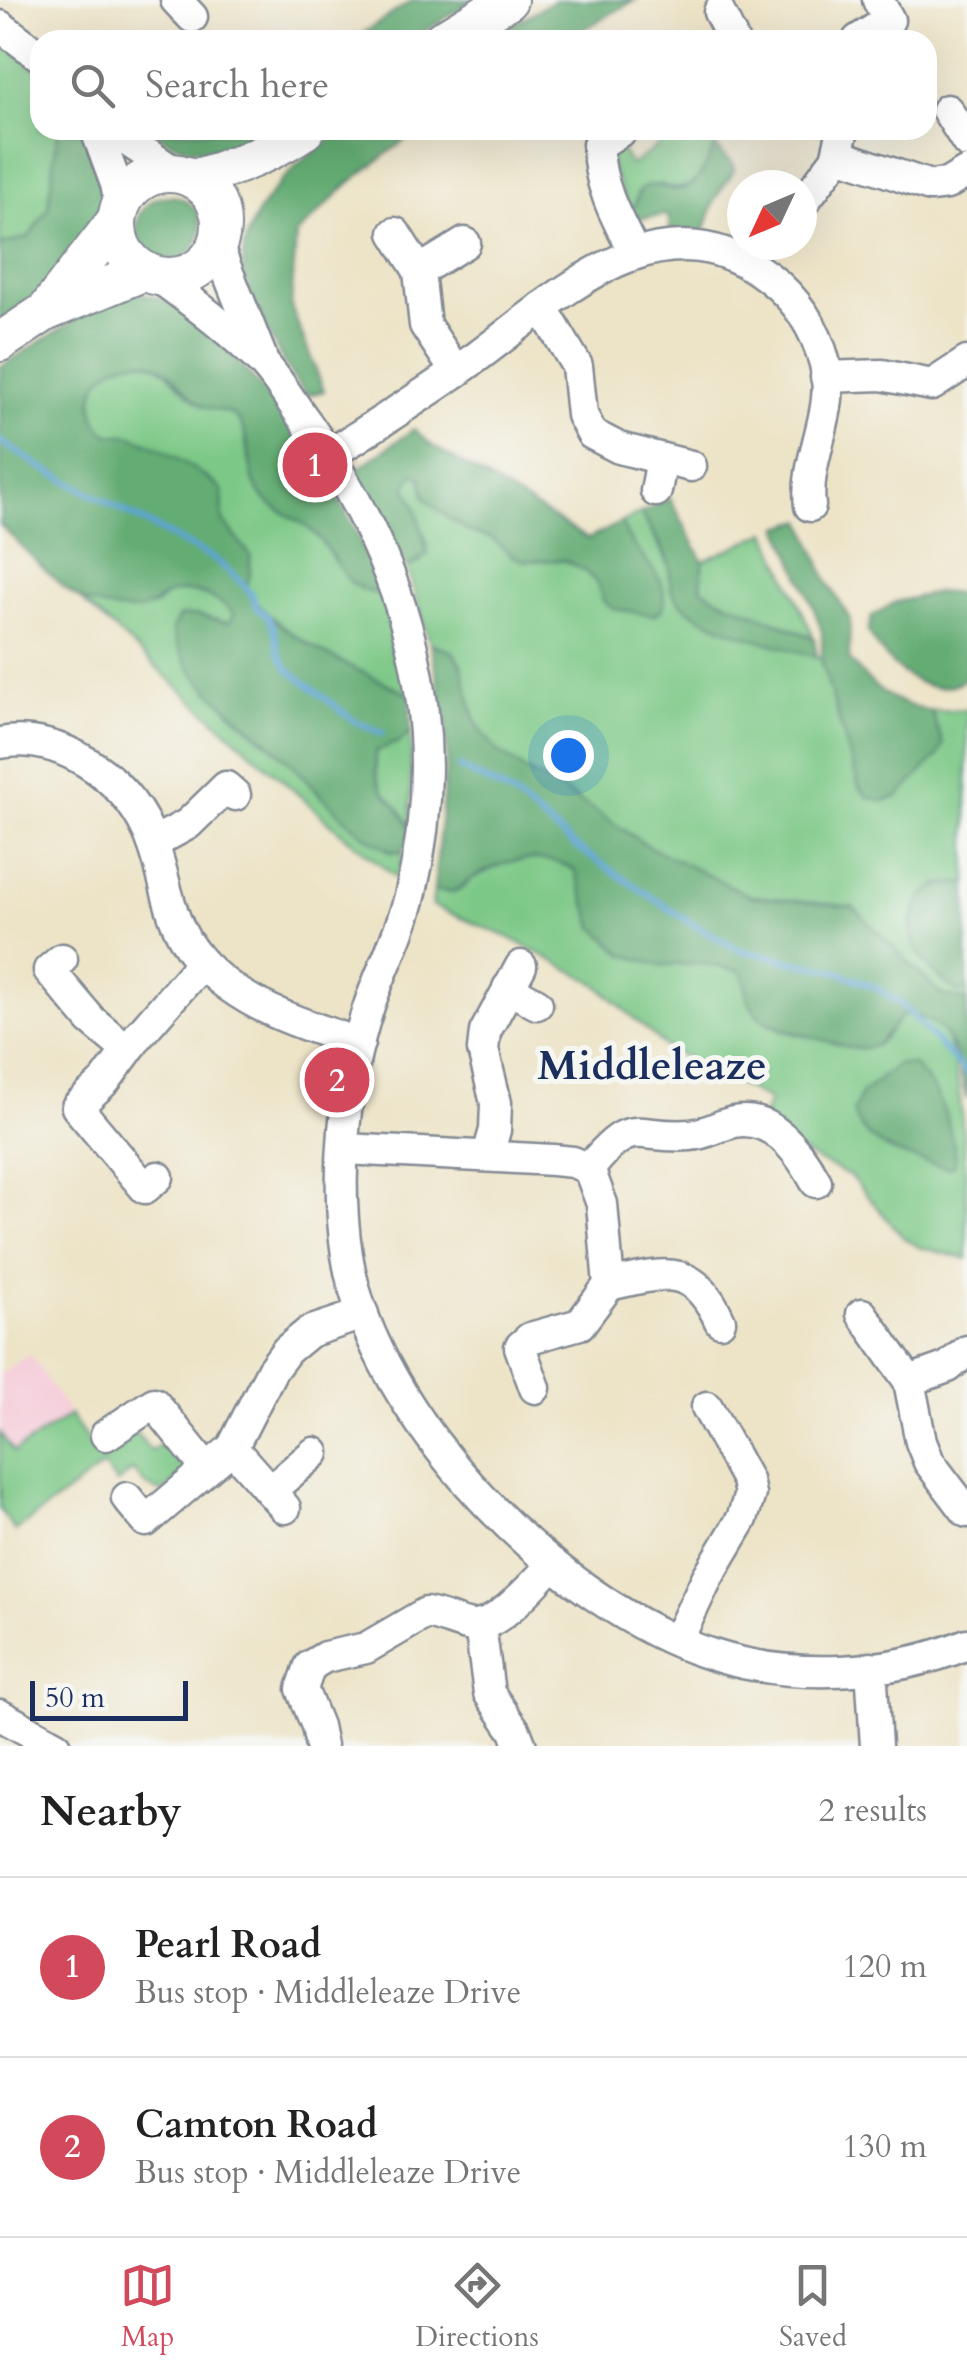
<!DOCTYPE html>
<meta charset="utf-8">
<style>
:root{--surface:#fff;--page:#f2f2f2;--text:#222;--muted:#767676;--line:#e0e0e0;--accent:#d1495b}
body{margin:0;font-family:Cardo,serif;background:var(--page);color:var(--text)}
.compass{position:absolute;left:727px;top:170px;width:90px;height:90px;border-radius:50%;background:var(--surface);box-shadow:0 10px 40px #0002;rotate:226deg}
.scale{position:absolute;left:30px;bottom:25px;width:158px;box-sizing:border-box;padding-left:10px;border:5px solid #1b2f5e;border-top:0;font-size:28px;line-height:35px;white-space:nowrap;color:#1b2f5e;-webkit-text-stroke:8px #f6f6f2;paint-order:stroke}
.you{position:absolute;left:568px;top:755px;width:35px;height:35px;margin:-25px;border:8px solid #fff;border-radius:50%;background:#1a73e8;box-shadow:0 0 0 15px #1a73e833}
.badge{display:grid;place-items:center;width:65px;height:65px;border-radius:50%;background:var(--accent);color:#fff;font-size:32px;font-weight:700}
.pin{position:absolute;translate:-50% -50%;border:5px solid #fff;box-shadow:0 2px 10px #0006}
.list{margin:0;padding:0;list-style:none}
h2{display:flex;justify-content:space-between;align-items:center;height:130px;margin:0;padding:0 40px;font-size:42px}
h2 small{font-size:32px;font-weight:400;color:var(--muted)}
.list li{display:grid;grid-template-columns:65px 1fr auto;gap:30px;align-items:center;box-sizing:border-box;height:180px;padding:0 40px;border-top:2px solid var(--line)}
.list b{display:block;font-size:38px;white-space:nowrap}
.list p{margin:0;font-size:32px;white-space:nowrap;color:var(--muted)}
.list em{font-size:32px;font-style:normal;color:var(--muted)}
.icon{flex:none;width:55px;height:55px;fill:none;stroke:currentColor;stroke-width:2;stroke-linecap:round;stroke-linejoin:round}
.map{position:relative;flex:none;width:967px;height:1746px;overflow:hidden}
.search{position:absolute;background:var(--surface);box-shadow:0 10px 40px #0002;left:30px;right:30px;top:30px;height:110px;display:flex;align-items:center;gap:25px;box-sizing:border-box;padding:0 35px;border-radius:30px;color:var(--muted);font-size:38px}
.sheet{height:490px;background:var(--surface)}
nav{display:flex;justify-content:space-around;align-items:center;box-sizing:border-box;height:140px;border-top:2px solid var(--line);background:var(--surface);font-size:28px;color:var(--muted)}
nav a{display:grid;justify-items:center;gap:5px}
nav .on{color:var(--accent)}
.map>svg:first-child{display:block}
.built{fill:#f5cfdb}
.green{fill:#7bc886;stroke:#4b7c72;stroke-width:2.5}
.forest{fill:#64ac73;stroke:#406e68;stroke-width:2.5}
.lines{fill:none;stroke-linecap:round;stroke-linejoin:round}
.stream{stroke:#5da4d3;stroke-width:6}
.minor-casing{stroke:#848a93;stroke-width:35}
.major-casing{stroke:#848a93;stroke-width:42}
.minor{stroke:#fff;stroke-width:30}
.major{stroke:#fff;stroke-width:38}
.labels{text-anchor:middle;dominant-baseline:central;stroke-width:10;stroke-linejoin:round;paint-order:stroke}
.district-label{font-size:42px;font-weight:bold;fill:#1b2f5e;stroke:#f6f6f2}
</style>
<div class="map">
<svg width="967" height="1746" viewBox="0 0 967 1746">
<rect width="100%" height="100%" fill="#f6f6f2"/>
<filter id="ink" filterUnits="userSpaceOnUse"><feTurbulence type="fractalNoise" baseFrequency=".01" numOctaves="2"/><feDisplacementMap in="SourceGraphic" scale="20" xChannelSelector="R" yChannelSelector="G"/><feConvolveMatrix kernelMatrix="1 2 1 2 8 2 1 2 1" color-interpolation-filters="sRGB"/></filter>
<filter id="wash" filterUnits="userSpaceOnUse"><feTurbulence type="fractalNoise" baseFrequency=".0048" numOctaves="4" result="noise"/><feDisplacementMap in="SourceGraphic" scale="40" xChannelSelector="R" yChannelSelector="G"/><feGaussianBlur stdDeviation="2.25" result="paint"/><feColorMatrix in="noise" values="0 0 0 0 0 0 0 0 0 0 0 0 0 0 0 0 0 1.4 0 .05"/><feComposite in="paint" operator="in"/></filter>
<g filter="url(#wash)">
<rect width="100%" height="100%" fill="#ede4c8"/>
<!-- built -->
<polygon class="built" points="30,1354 103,1465 15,1531 0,1509 0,1374"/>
<!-- green -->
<g class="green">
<polygon points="0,39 40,73 40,130 58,130 48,208 29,237 4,246 0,245"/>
<path d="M681,130H705L715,146C703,175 693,197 659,184L638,193L635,205L629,209L608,159L620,148L631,165Z"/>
<path d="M125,360C175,360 167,384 202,404C212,411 227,408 237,418C249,431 244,448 250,462C261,487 300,517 318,537C332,553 342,580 363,590C369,593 379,593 386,594L410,695C353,666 284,643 246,589L250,573V555L223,521L222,490C198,474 174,456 148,443C135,436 123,438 110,434C90,429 89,394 99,379C105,372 117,366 125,360Z"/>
<path d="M413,473L421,477L425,498L468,531L493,539L512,556L525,561L564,560L583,569L597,583L604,602L653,615L635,548L625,534L622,522L641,513L669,565L670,577L694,614L822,658V663L942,744L931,711L967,709V883L938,884L910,923C918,959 929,971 958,992L967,990V1001L940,994L853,907L751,896L648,846L526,771L495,749L476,723L460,664L453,652L430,643L407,568L421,561L428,546L406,486Z"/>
<polygon points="767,532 814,638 715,597 701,588 703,561"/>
<polygon points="190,591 219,600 235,614 228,623 197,615 190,667 235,716 293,764 318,793 390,852 403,852 398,879 338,830 79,598 117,610 155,606 168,593"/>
<path d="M411,731V830C396,791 371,802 376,751L401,741Z"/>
<path d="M550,857L575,870L594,927L659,965L703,964L743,971C746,986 747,1006 759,1016C790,1044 846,1038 884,1039L891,1025L903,1015C915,1016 929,1017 939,1025C967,1056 967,1210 967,1259L919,1247L903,1237L850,1176L796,1150L762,1119L769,1100L667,1048L595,983L508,937L432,906L434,890L451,893L463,888L472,878L507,862Z"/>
<path d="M70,1415L96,1453L133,1429L151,1451L168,1439L186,1462L187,1472L163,1492C148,1491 142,1481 133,1470L117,1483L103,1466L15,1531L0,1509V1433L14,1452Z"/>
</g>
<!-- forest -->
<g class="forest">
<polygon points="413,0 473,0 411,40 353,40"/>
<polygon points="555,0 635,0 565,40 486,40"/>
<path d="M58,130H80C93,154 112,183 103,211L41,294L0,322V245L29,237L48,208Z"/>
<path d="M150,130H271C221,152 198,162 150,130Z"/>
<path d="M342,130H418L348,184L296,235L291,307L324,391L307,395C289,376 278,352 267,329C259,313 250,296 245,278C230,220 299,159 342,130Z"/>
<path d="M715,146L733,164L734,171L715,199L705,229L698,237L671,236L668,215L636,219L629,215V209L635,205C644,165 667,199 688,187C701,180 709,159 715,146Z"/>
<circle cx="169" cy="228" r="32"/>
<path d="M132,292C147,295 162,297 175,306C238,351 300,432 338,498C356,529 370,562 386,594C379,593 370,593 363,590C340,579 331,549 314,533C298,517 272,511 259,492C245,472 254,440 238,420C229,408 216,412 204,406C191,400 181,385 171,375C140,342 80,372 95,417C98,424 101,431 109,434C116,436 124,434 131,436C157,444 202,472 222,490L223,521L250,555V573L246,589C284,643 353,666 410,695L411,731L401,741L376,751C371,801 396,791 411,830L403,852C368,852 319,791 295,767C256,725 186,689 172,629L180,616L197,615L228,623L234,614C220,598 194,587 172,593C160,596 153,608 139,610C122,613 94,606 79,598C59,587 19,543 0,525V367L109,299Z"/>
<path d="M414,429L431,445L588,539L622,522C628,553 674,573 662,610L653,615L614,609L604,602L597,583L583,569L564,560L525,561L512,556L493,539L468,531L443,514L425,498L421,477L414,473L406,486L415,505L428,554L407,568C390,534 371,505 355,471Z"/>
<path d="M670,498L703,561L701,588L715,597L814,638L817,657C783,646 687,626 672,591C669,584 671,575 670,568C666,550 650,529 641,513Z"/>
<path d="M803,520L827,581L850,619L849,659C873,689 892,704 931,711L943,744L939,754L898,797L883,801L868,797L859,787L822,663V632L816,614L780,527Z"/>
<path d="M938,592L967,595V678C926,705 887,665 868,631L872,616L896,602Z"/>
<path d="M430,643L453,652L461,664L476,723L495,749L526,771L563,790L648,846L751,896L853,907L940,994L967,1001V1100C956,1057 955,1018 903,1015L876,1046L855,1049L780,1028L757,1015L749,1001L742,971L703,964L659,965L624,955L594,927L575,870C541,852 511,857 476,876C457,887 461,895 434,890L447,755L446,720Z"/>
<path d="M967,883V990L958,992C931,972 900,945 916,909C927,882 941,884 967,883Z"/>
<path d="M898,1064L914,1065C937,1091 943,1102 951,1135C954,1147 958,1155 953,1166L947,1168C911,1157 866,1151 853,1112L861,1094Z"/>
</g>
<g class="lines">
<!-- stream -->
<g class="stream">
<polyline points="0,441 41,467 216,560 242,583 252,595 257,608 268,617 274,629 279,653 288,669 353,720 382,733"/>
<polyline points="459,767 513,795 576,847 691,923 740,950 833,970 877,988 902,1005 967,1074"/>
</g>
</g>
</g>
<g filter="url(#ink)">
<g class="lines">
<!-- minor casing -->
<g class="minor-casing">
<g id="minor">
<polyline points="176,0 192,17"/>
<polyline points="719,12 733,40"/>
<polyline points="0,26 40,56"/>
<polyline points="858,40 889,20 878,0"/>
<polyline points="947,110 967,142"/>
<polyline points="96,130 116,184 120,204"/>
<polyline points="111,130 176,173"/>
<path d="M622,130L598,145C598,185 617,219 635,254"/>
<polyline points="838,155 930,186 947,184 967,172"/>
<polyline points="802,204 836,159 843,130"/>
<polyline points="395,233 419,271 425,325 456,372"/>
<polyline points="217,245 261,356"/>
<polyline points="419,271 465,243"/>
<path d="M157,276C193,302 229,329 261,361C278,378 291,402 306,422C406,563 452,721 411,892C402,932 381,969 368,1009C344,1083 335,1177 347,1255C372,1417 559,1607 713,1655C791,1680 891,1676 967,1644"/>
<polyline points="542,307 577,366 582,415 592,434 619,448 691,466"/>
<polyline points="826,377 882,375 932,385 967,362"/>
<path d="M329,455C378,424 427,393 474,359C559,297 659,194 768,277C797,299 816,329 825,364C837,413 804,458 810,506"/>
<polyline points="656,491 662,459"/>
<path d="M0,743C60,732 124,777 148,831C168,875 164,918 198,958C238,1005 303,1025 359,1043"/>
<polyline points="153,843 188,824 226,787 235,795"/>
<polyline points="62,959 49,970 91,1020 127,1050"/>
<polyline points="508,988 537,1004"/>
<path d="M345,1149L553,1160L573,1162L589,1169C633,1114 634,1139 690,1135C707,1134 719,1125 734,1122C773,1114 800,1153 816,1182"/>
<polyline points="488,1155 495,1130 496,1103 483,1050 485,1032 521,966"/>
<polyline points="158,1177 145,1188 77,1107 105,1081 139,1035 202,963"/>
<path d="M609,1285C663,1273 693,1261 720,1321"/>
<polyline points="862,1314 909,1381 921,1442 929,1462 967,1512"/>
<polyline points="909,1381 948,1367 967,1351"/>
<polyline points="535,1388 520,1347 530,1338 580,1324 609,1285 602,1204 589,1169"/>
<polyline points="106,1435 154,1403 207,1469"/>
<polyline points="232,1448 285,1508"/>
<polyline points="270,1491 314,1453"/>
<polyline points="127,1498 146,1521 232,1448 272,1370 287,1350 309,1332 363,1314"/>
<polyline points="480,1625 489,1693 515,1731 521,1746"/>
<polyline points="677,1641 707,1578 742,1519 750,1494 747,1480 707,1407"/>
<polyline points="871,1667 876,1746"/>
<polyline points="0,1715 56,1746"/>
<path d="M321,1746L317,1726L302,1689L310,1666L325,1657L366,1648L426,1613C442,1615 457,1624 472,1626C498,1628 536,1581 553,1564"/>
</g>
</g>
<!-- major casing -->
<g class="major-casing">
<g id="major">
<polyline points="442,40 508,0"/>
<circle cx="169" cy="225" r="52"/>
<path d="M193,179C233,168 271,153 305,130"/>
<polyline points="50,306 116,221"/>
<polyline points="0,342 45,312 145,271"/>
</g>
</g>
<!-- minor -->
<use href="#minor" class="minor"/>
<!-- major -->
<use href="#major" class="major"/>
</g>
</g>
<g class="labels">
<!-- district labels -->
<g class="district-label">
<text x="652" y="1065">Middleleaze</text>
</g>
</g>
</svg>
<svg class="compass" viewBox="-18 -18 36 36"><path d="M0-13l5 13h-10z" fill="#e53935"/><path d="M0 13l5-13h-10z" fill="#767676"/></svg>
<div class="scale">50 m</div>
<div class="you"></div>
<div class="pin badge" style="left:315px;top:465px">1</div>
<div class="pin badge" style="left:337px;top:1080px">2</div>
<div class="search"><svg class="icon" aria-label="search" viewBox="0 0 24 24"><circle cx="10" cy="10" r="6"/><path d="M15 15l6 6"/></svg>Search here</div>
</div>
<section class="sheet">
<h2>Nearby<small>2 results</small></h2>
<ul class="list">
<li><span class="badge">1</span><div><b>Pearl Road</b><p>Bus stop · Middleleaze Drive</p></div><em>120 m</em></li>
<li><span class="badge">2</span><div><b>Camton Road</b><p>Bus stop · Middleleaze Drive</p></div><em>130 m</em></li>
</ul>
</section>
<nav>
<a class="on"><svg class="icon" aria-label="map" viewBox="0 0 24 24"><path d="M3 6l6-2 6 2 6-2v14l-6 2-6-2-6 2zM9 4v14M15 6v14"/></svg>Map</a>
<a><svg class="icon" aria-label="directions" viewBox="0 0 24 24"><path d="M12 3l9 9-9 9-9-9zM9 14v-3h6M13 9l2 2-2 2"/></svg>Directions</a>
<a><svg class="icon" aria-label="saved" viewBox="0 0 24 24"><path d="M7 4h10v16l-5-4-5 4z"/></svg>Saved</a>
</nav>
